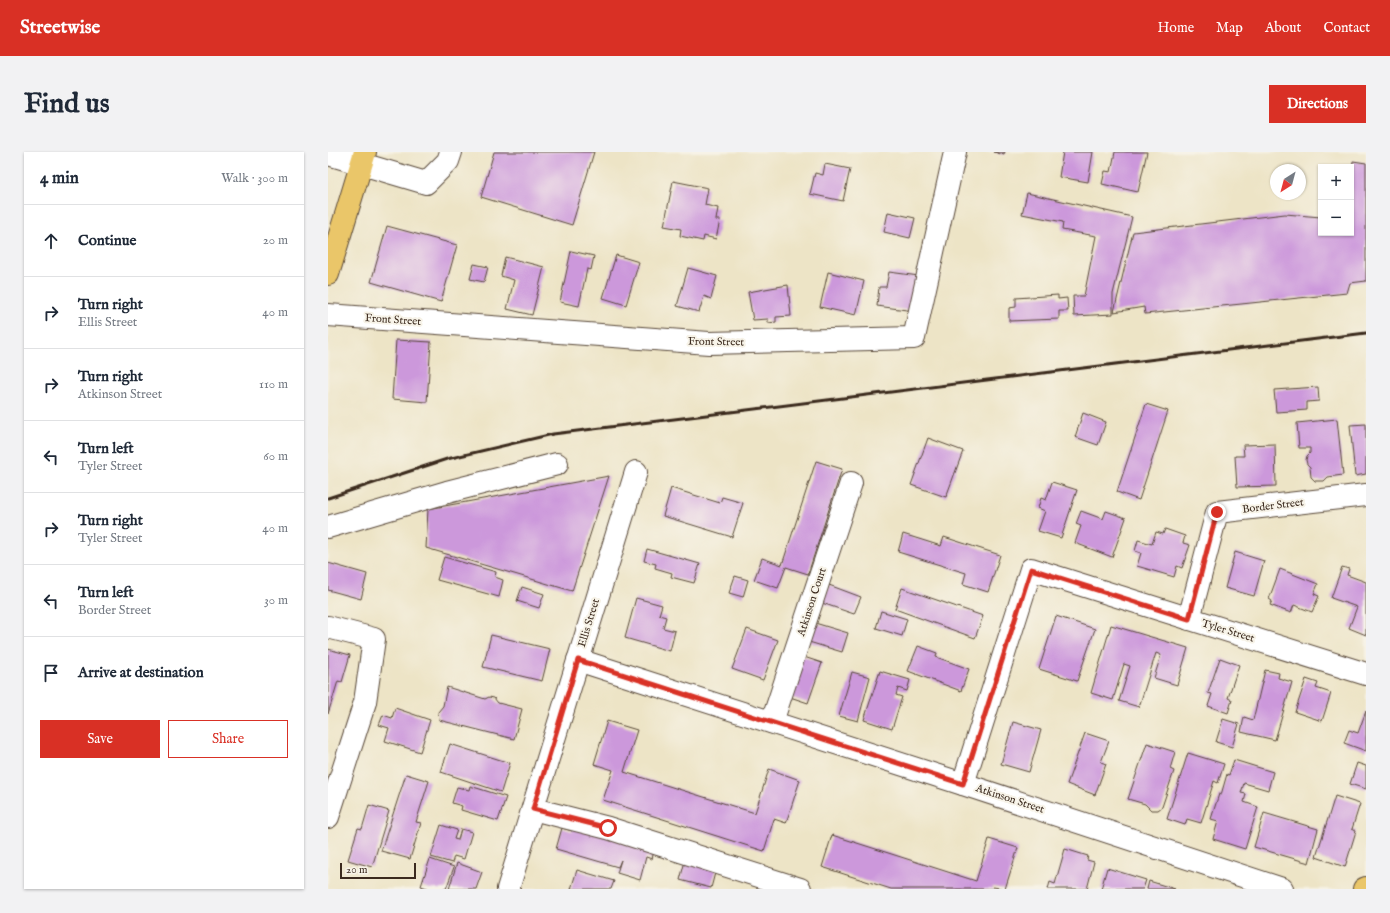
<!DOCTYPE html>
<meta charset="utf-8">
<style>
:root{--surface:#fff;--page:#f2f2f3;--text:#1f2937;--muted:#747a83;--line:#e0e1e3;--accent:#d93025}
body{margin:0;font-family:"IM FELL English",serif;background:var(--page);color:var(--text)}
.controls{position:absolute;right:12px;top:12px;display:grid;overflow:hidden;border-radius:0px;box-shadow:0 1px 3px #0004}
.controls button{width:36px;height:36px;display:grid;place-items:center;padding:0;border:0;border-bottom:1px solid var(--line);background:var(--surface);color:var(--text);font:20px sans-serif}
.compass{position:absolute;left:942px;top:12px;width:36px;height:36px;border-radius:50%;background:var(--surface);box-shadow:0 1px 3px #0004;rotate:216deg}
.scale{position:absolute;left:12px;bottom:10px;width:76px;box-sizing:border-box;padding-left:4px;border:2px solid #3b2a1e;border-top:0;font-size:11px;line-height:14px;white-space:nowrap;color:#3b2a1e;-webkit-text-stroke:3px #f7f3e8;paint-order:stroke}
.stop{position:absolute;width:12px;height:12px;margin:-9px;border:3px solid #d93025;border-radius:50%;background:#fff}
.stop.end{background:#d93025;border-color:#fff;box-shadow:0 1px 4px #0008}
.list{margin:0;padding:0;list-style:none}
h2{display:flex;justify-content:space-between;align-items:center;height:52px;margin:0;padding:0 16px;font-size:17px}
h2 small{font-size:13px;font-weight:400;color:var(--muted)}
.list li{display:grid;grid-template-columns:26px 1fr auto;gap:12px;align-items:center;box-sizing:border-box;height:72px;padding:0 16px;border-top:1px solid var(--line)}
.list b{display:block;font-size:15px;white-space:nowrap}
.list p{margin:0;font-size:13px;white-space:nowrap;color:var(--muted)}
.list em{font-size:13px;font-style:normal;color:var(--muted)}
.actions{display:flex;gap:8px;padding:12px 16px}
.actions a{flex:1;padding:9px 0;border:1px solid var(--accent);border-radius:0px;text-align:center;font-size:14px;color:var(--accent)}
.actions .main{background:var(--accent);color:#fff}
.icon{flex:none;width:22px;height:22px;fill:none;stroke:currentColor;stroke-width:2;stroke-linecap:round;stroke-linejoin:round}
.map{position:relative;flex:none;width:1038px;height:737px;overflow:hidden;border-radius:0px}
header{display:flex;align-items:center;gap:24px;box-sizing:border-box;height:56px;padding:0 20px;background:var(--accent);color:#fff}
header strong{font-size:19px}
nav{display:flex;gap:22px;margin-inline-start:auto;font-size:14px}
.intro{display:flex;align-items:center;justify-content:space-between;box-sizing:border-box;height:96px;padding:0 24px}
h1{margin:0;font-size:28px}
.button{padding:10px 18px;border-radius:0px;background:var(--accent);color:#fff;font-size:14px;font-weight:700}
main{display:flex;gap:24px;padding:0 24px}
aside{flex:1;background:var(--surface);border-radius:0px;box-shadow:0 1px 3px #0004}
.map>svg:first-child{display:block}
.building{fill:#cc98db}
.lines{fill:none;stroke-linecap:round;stroke-linejoin:round}
.minor-casing{stroke:#564637;stroke-width:24}
.major-casing{stroke:#564637;stroke-width:24}
.minor{stroke:#fff;stroke-width:22}
.major{stroke:#eac669;stroke-width:22}
.rail{stroke:#3b2a1e;stroke-width:3}
.route{stroke:#d93025;stroke-width:5}
.labels{text-anchor:middle;dominant-baseline:central;stroke-width:4;stroke-linejoin:round;paint-order:stroke}
.street-label{font-size:11px;fill:#3b2a1e;stroke:#f7f3e8}
</style>
<header>
<strong>Streetwise</strong>
<nav><a>Home</a><a>Map</a><a>About</a><a>Contact</a></nav>
</header>
<div class="intro"><h1>Find us</h1><a class="button">Directions</a></div>
<main>
<aside>
<h2>4 min<small>Walk · 300 m</small></h2>
<ul class="list">
<li><svg class="icon" aria-label="ahead" viewBox="0 0 24 24"><path d="M12 20V5M6 11l6-6 6 6"/></svg><div><b>Continue</b></div><em>20 m</em></li>
<li><svg class="icon" aria-label="right" viewBox="0 0 24 24"><path d="M7 20v-9h11M14 6l5 5-5 5"/></svg><div><b>Turn right</b><p>Ellis Street</p></div><em>40 m</em></li>
<li><svg class="icon" aria-label="right" viewBox="0 0 24 24"><path d="M7 20v-9h11M14 6l5 5-5 5"/></svg><div><b>Turn right</b><p>Atkinson Street</p></div><em>110 m</em></li>
<li><svg class="icon" aria-label="left" viewBox="0 0 24 24"><path d="M17 20v-9H6M10 6l-5 5 5 5"/></svg><div><b>Turn left</b><p>Tyler Street</p></div><em>60 m</em></li>
<li><svg class="icon" aria-label="right" viewBox="0 0 24 24"><path d="M7 20v-9h11M14 6l5 5-5 5"/></svg><div><b>Turn right</b><p>Tyler Street</p></div><em>40 m</em></li>
<li><svg class="icon" aria-label="left" viewBox="0 0 24 24"><path d="M17 20v-9H6M10 6l-5 5 5 5"/></svg><div><b>Turn left</b><p>Border Street</p></div><em>30 m</em></li>
<li><svg class="icon" aria-label="arrive" viewBox="0 0 24 24"><path d="M6 21V4h12l-3 4 3 4H6"/></svg><div><b>Arrive at destination</b></div></li>
</ul>
<div class="actions"><a class="main">Save</a><a>Share</a></div>
</aside>
<div class="map">
<svg width="1038" height="737" viewBox="0 0 1038 737">
<rect width="100%" height="100%" fill="#f7f3e8"/>
<filter id="ink" filterUnits="userSpaceOnUse"><feTurbulence type="fractalNoise" baseFrequency=".025" numOctaves="2"/><feDisplacementMap in="SourceGraphic" scale="8" xChannelSelector="R" yChannelSelector="G"/><feConvolveMatrix kernelMatrix="1 2 1 2 8 2 1 2 1" color-interpolation-filters="sRGB"/></filter>
<filter id="wash" filterUnits="userSpaceOnUse"><feTurbulence type="fractalNoise" baseFrequency=".012" numOctaves="4" result="noise"/><feDisplacementMap in="SourceGraphic" scale="16" xChannelSelector="R" yChannelSelector="G"/><feGaussianBlur stdDeviation="0.9" result="paint"/><feColorMatrix in="noise" values="0 0 0 0 0 0 0 0 0 0 0 0 0 0 0 0 0 1.4 0 .05"/><feComposite in="paint" operator="in"/></filter>
<g filter="url(#wash)">
<rect width="100%" height="100%" fill="#ede4c6"/>
<g id="blocks">
<!-- building -->
<g class="building">
<polygon points="166,0 266,0 244,73 153,45"/>
<polygon points="666,0 677,0 676,3"/>
<polygon points="735,0 765,0 760,30 731,25"/>
<polygon points="787,0 819,0 810,40 774,32 777,19 783,20"/>
<polygon points="1025,9 1038,11 1038,129 1022,131 1019,141 817,162 816,155 786,160 805,80 957,62 993,65 993,81 1023,81 1023,31"/>
<polygon points="497,12 522,17 515,49 482,42 487,21 495,23"/>
<polygon points="345,29 380,36 377,53 390,56 388,68 392,68 388,87 376,84 375,89 352,84 353,77 336,74"/>
<polygon points="699,41 804,65 785,142 785,162 746,164 745,144 756,144 768,84 734,78 735,70 694,62"/>
<polygon points="560,60 587,66 582,86 556,80"/>
<polygon points="59,74 129,93 113,150 43,130"/>
<polygon points="243,99 266,104 263,118 259,117 251,154 232,150"/>
<polygon points="288,103 311,110 298,153 275,146"/>
<polygon points="177,105 216,115 204,163 179,157 186,128 173,124"/>
<polygon points="146,112 160,115 156,130 142,127"/>
<polygon points="360,116 389,124 383,147 376,144 371,160 349,154"/>
<polygon points="500,120 536,129 528,163 492,155"/>
<polygon points="561,120 591,124 586,159 549,154 551,135 558,135"/>
<polygon points="460,133 463,164 448,165 448,170 440,171 440,167 425,168 420,140"/>
<polygon points="730,143 730,147 739,146 740,159 731,159 731,167 681,169 681,156 688,155 688,146"/>
<polygon points="68,188 103,190 99,250 64,247"/>
<polygon points="990,235 991,249 979,250 979,258 948,260 946,238"/>
<polygon points="818,252 840,259 811,348 789,340"/>
<polygon points="755,261 778,270 770,293 747,285"/>
<polygon points="1009,267 1015,323 1000,325 996,329 987,329 983,325 982,315 979,312 978,308 979,304 982,301 982,296 971,296 969,271"/>
<polygon points="1038,272 1038,322 1027,324 1022,273"/>
<polygon points="600,286 635,299 618,345 583,333"/>
<polygon points="947,292 948,334 909,335 907,304 916,304 915,293"/>
<polygon points="488,309 514,317 480,422 458,415 450,436 426,428 434,406 454,413"/>
<polygon points="281,324 244,439 98,396 100,357"/>
<polygon points="724,330 749,338 733,386 710,379 717,359 710,356 713,346 718,348"/>
<polygon points="343,336 392,351 394,345 415,351 404,385 335,364"/>
<polygon points="753,359 775,367 778,359 798,366 784,405 747,391 753,374 748,372"/>
<polygon points="837,377 857,384 855,391 862,393 854,416 849,414 846,425 809,414 813,401 807,399 810,388 824,392 828,380 835,382"/>
<polygon points="575,382 613,394 616,385 672,403 660,440 635,432 638,421 570,400"/>
<polygon points="319,397 372,412 366,431 343,425 344,421 327,416 328,412 316,409"/>
<polygon points="907,400 936,409 926,444 897,436"/>
<polygon points="116,405 168,420 167,425 175,428 171,445 109,428"/>
<polygon points="0,411 39,422 33,447 0,438"/>
<polygon points="1014,415 1021,417 1019,423 1038,430 1038,483 1021,476 1029,455 1003,446"/>
<polygon points="952,417 990,432 986,442 991,444 984,460 966,453 963,461 942,453 944,449 941,447"/>
<polygon points="407,424 420,428 415,445 401,441"/>
<polygon points="501,433 533,445 526,462 494,451"/>
<polygon points="194,435 216,442 211,456 189,449"/>
<polygon points="574,436 655,464 647,486 567,457"/>
<polygon points="308,446 334,453 331,463 338,465 335,476 347,479 342,499 297,486"/>
<polygon points="553,459 579,467 574,484 548,476"/>
<polygon points="728,464 767,477 749,529 711,517"/>
<polygon points="487,471 520,481 514,500 481,490"/>
<polygon points="783,473 860,496 849,533 826,526 833,503 828,501 811,555 791,549 802,514 796,512 785,548 763,541"/>
<polygon points="419,477 450,488 435,528 404,517"/>
<polygon points="163,483 222,497 214,529 155,515"/>
<polygon points="590,494 609,501 608,505 641,517 633,539 580,519"/>
<polygon points="0,497 22,503 14,530 10,529 0,562"/>
<polygon points="470,503 494,511 480,551 456,543"/>
<polygon points="892,506 911,513 900,546 904,548 900,561 880,554 884,542 880,541"/>
<polygon points="937,518 951,521 950,526 964,530 947,588 913,580 916,565 925,568"/>
<polygon points="552,519 582,528 579,539 570,536 568,543 574,545 564,577 536,568"/>
<polygon points="524,520 542,525 530,569 511,564"/>
<polygon points="978,527 990,531 988,536 1003,541 994,569 967,560"/>
<polygon points="119,535 157,547 161,545 166,546 170,551 194,557 186,587 111,568 110,560 115,554"/>
<polygon points="67,556 102,568 92,600 57,589 61,576 51,573 55,563 64,566"/>
<polygon points="1038,559 1038,599 1016,591 1021,578 1030,581"/>
<polygon points="895,567 911,572 904,595 888,590"/>
<polygon points="279,569 309,578 296,620 427,661 441,617 472,628 458,671 446,667 436,699 275,648 285,618 266,612"/>
<polygon points="685,570 713,578 701,620 673,612"/>
<polygon points="757,581 781,589 773,610 778,612 767,643 739,632"/>
<polygon points="819,591 847,600 842,617 846,619 834,655 830,658 823,658 817,652 800,647"/>
<polygon points="122,592 182,611 173,640 113,620"/>
<polygon points="860,601 896,612 890,631 886,629 873,671 859,667 857,673 839,667"/>
<polygon points="906,608 945,620 940,638 916,631 913,641 918,642 916,650 930,655 917,697 885,687 890,669 883,667 891,642 893,643 899,622 901,623"/>
<polygon points="1029,611 1038,614 1038,637 1022,632"/>
<polygon points="78,622 101,629 88,670 93,671 82,707 53,699"/>
<polygon points="142,634 178,645 170,669 133,658 134,654 124,651 129,635 141,638"/>
<polygon points="1007,644 1032,652 1024,677 1028,679 1017,715 988,705"/>
<polygon points="41,653 61,659 44,715 20,708 30,676 34,677"/>
<polygon points="936,661 990,677 981,711 926,695"/>
<polygon points="113,673 129,678 126,687 130,688 133,677 144,680 136,707 126,704 124,711 103,705"/>
<polygon points="246,674 327,695 324,707 318,705 312,728 289,721 293,708 290,715 228,697 234,676 244,679"/>
<polygon points="504,683 648,729 661,687 690,696 677,737 665,735 664,737 563,737 494,715"/>
<polygon points="737,697 760,704 759,708 766,710 759,737 720,737 722,730 727,732"/>
<polygon points="102,707 126,715 118,737 102,737 93,734"/>
<polygon points="357,709 388,717 383,736 352,728"/>
<polygon points="129,711 154,720 148,737 121,737"/>
<polygon points="779,716 818,728 815,737 773,737"/>
<polygon points="249,718 286,729 283,737 243,737"/>
<polygon points="821,729 847,737 819,737"/>
</g>
</g>
</g>
<g filter="url(#ink)">
<use href="#blocks" fill-opacity="0" stroke="#564637" stroke-width="1"/>
<g class="lines">
<!-- minor casing -->
<g class="minor-casing">
<g id="minor">
<polyline points="0,2 98,31 120,9 123,0"/>
<polyline points="0,163 381,191 586,186 627,0"/>
<polyline points="0,375 119,340 229,312"/>
<polyline points="861,467 889,360 1038,343"/>
<polyline points="0,475 46,487 37,550 0,665"/>
<polyline points="250,508 635,632 954,737"/>
<polyline points="444,570 523,331"/>
<polyline points="635,632 703,417 1038,522"/>
<polyline points="205,657 280,676 472,737"/>
<polyline points="180,737 308,320"/>
</g>
</g>
<!-- major casing -->
<g class="major-casing">
<g id="major">
<polyline points="0,122 37,0"/>
<polyline points="1036,737 1038,736"/>
</g>
</g>
<!-- minor -->
<use href="#minor" class="minor"/>
<!-- major -->
<use href="#major" class="major"/>
<!-- rail -->
<polyline class="rail" points="0,346 119,307 225,282 1038,181"/>
</g>
</g>
<g class="lines" filter="url(#ink)">
<!-- route -->
<polyline class="route" points="280,676 205,657 250,508 635,632 703,417 861,467 889,360"/>
</g>
<g class="labels">
<!-- street labels -->
<g class="street-label">
<text transform="translate(65 168) rotate(4)">Front Street</text>
<text transform="translate(388 190) rotate(1)">Front Street</text>
<text transform="translate(945 354) rotate(-7)">Border Street</text>
<text transform="translate(484 450) rotate(-72)">Atkinson Court</text>
<text transform="translate(261 471) rotate(-73)">Ellis Street</text>
<text transform="translate(900 479) rotate(17)">Tyler Street</text>
<text transform="translate(682 647) rotate(18)">Atkinson Street</text>
</g>
</g>
</svg>
<div class="controls">
<button>+</button>
<button>−</button>
</div>
<svg class="compass" viewBox="-18 -18 36 36"><path d="M0-13l5 13h-10z" fill="#e53935"/><path d="M0 13l5-13h-10z" fill="#747a83"/></svg>
<div class="scale">20 m</div>
<div class="stop" style="left:280px;top:676px"></div>
<div class="stop end" style="left:889px;top:360px"></div>
</div>
</main>
